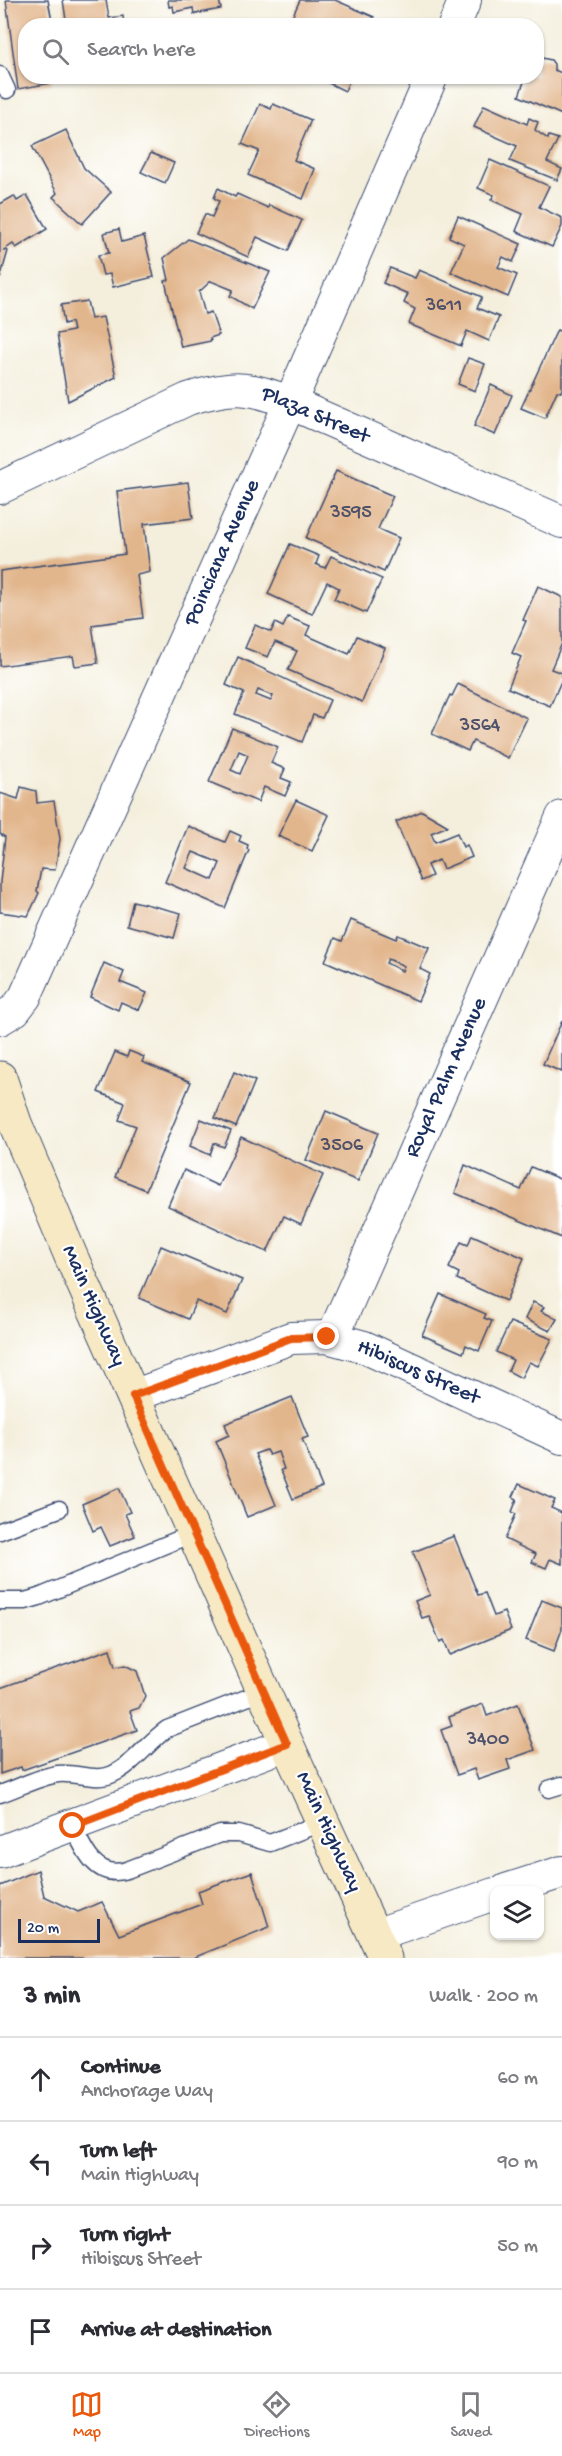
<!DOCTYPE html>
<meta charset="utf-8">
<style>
:root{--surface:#fff;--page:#f7f7f7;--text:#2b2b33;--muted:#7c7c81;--line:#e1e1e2;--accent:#ea580c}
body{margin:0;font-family:"Gochi Hand",sans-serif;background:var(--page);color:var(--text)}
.controls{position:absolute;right:18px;bottom:18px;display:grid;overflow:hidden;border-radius:12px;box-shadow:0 2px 4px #0004}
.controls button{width:54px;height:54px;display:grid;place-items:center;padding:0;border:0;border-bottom:2px solid var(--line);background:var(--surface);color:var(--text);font:30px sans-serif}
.scale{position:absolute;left:18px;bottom:15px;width:82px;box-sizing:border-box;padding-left:6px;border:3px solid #1b2f5e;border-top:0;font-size:16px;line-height:21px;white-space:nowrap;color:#1b2f5e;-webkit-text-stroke:4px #fff;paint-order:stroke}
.stop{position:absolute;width:18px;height:18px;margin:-14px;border:4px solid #ea580c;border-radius:50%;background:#fff}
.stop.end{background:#ea580c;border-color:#fff;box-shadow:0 2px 6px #0008}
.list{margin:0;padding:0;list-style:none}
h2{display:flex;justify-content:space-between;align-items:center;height:78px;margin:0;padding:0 24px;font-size:26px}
h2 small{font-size:20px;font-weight:400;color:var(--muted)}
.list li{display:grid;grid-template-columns:39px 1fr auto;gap:18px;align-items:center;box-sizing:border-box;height:84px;padding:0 24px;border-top:2px solid var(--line)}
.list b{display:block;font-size:22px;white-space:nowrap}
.list p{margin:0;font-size:20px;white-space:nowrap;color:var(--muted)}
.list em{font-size:20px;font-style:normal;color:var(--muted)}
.icon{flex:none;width:33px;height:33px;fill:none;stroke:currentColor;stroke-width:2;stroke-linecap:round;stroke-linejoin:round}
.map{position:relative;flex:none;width:562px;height:1958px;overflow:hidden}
.search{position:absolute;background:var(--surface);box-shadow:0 2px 4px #0004;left:18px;right:18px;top:18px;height:66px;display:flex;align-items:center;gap:15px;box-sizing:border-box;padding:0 21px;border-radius:24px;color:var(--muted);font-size:22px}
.sheet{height:414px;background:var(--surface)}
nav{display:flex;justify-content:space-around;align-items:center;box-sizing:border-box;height:84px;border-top:2px solid var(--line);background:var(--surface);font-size:16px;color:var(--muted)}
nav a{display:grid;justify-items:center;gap:3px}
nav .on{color:var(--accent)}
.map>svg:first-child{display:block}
.building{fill:#e2b68c;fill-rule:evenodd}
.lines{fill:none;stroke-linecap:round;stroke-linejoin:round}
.lane-casing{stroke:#3c4c71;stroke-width:19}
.street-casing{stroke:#3c4c71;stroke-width:34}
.secondary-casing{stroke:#3c4c71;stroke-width:35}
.lane{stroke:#fff;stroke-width:16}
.street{stroke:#fff;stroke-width:32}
.secondary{stroke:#f7e9c3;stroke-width:33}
.route{stroke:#ea580c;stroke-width:8}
.labels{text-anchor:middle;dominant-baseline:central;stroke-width:4.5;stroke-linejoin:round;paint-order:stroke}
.number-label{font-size:20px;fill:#4d516a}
.street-label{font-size:22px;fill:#1b2f5e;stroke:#fff}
</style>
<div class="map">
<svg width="562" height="1958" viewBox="0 0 562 1958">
<rect width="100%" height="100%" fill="#fff"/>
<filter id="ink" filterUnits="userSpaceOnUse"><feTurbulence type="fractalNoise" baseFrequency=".0167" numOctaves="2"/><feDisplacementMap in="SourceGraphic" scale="12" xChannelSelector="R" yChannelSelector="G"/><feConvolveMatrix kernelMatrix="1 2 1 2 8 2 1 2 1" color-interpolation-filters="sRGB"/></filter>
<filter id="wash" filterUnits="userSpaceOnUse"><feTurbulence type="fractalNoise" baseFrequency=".008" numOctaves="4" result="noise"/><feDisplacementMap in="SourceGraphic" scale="24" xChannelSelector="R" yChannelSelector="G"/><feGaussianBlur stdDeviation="1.35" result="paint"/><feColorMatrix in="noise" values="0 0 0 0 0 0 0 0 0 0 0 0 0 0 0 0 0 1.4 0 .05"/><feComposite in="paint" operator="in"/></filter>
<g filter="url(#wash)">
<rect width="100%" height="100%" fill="#f4efdd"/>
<g id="blocks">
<!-- building -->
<g class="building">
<polygon points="6,0 48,0 53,26 26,26 26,76 51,76 52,83 18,89"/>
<polygon points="63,0 106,0 109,18 123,16 124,26 67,26"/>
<polygon points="168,0 219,0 221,9 194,14 193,8 174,12 173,6 169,7"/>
<polygon points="300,0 335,0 374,17 370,26 339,26 334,23 333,26 288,26"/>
<polygon points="542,58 551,60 554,64 554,70 562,73 562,115 519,96 526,76 536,76 536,63"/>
<polygon points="314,76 351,76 345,91"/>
<polygon points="260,104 271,109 273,104 311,120 294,160 315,169 303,199 248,175 259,151 242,144"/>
<polygon points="484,105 527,124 529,118 538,122 535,130 548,139 549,136 558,139 547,162 562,169 557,180 510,161 517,146 474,127"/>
<polygon points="66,130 84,168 111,192 82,224 53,197 57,193 32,146"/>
<polygon points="151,153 174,163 165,183 141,172"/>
<polygon points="490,160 549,186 539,207 562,218 562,226 552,247 516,231 523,214 491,200 494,195 478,188"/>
<polygon points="218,188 235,197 237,194 268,208 269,205 302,220 288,251 257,237 248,257 196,233 205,214 212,217 219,201 214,198"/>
<polygon points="27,195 47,229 16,248 13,244 4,250 8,251 0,279 0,204 14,196 17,201"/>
<polygon points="458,216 521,244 513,262 503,257 498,267 517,275 508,297 451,272 464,244 449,237"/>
<polygon points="119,229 122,242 144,236 154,277 113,287 110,274 103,275 98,255 109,253 104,233"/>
<polygon points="188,239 270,272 252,309 230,296 233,290 211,281 199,292 205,314 211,312 219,335 210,338 211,341 181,347 165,281 169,280 164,258"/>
<polygon points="390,268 415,278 419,270 482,297 477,308 499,317 489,341 467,331 461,346 409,324 415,309 404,303 408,294 383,283"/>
<polygon points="87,301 91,319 103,317 116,377 68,401 57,334 73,331 71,322 64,324 61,305"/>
<polygon points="557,330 562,332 562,389 561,392 557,391 545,418 521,408"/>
<polygon points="468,358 485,364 475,391 458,384"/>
<polygon points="491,385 512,395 495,435 474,426"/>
<polygon points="336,471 393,496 378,529 399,538 384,572 306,538"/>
<polygon points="188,482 193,518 144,524 150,572 137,575 143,618 92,625 98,663 75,666 73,656 0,666 0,571 125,554 117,491"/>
<polygon points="290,544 319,556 316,564 325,568 331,556 382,579 366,613 334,599 339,588 327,582 312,614 268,594"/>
<polygon points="538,586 562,597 562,643 551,669 562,673 562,679 550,706 508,688 521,657 512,653 526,621 523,620"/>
<polygon points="288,617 310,626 306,635 349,654 357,636 385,648 362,702 288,670 297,651 275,642 268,657 245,648 255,625 271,632 275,623 283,627"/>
<path d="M238,657L330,700L322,718L313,715L302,742L235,714L244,693L226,685ZM258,690L273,696L271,701L256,695Z"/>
<polygon points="458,684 527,718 508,758 473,741 468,751 432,734 450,695 452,696"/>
<path d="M232,728L278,747L271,763L285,769L281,778L291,782L285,796L264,787L258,802L209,782ZM239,751L248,755L240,774L231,770Z"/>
<polygon points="21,787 36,791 37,803 54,801 60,839 55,870 41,869 37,891 39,893 28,916 0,912 0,882 5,837 0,834 0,793 18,799"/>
<polygon points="296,800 329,815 312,851 278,836"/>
<polygon points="422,811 448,826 431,833 435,842 457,833 463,847 467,845 472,857 443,869 439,860 427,865 432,876 421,881 396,822"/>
<path d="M188,826L225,842L230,831L241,836L239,841L248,845L247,849L249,850L225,908L165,882ZM193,852L220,863L213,880L186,868Z"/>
<polygon points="133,901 181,913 174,938 127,925"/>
<path d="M351,920L396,939L398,935L429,948L420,969L430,974L418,1001L325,961L335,938L342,941ZM388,959L404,966L402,971L386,963Z"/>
<polygon points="104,963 124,972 120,982 147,993 139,1010 121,1002 118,1010 90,997"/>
<polygon points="562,1021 562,1072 543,1064"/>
<polygon points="129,1051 144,1057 142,1062 191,1082 146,1190 115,1177 136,1126 119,1120 125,1103 98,1092 115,1052 127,1057"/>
<polygon points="234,1072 255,1081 236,1127 215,1118"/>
<polygon points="326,1111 378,1133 358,1181 306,1160"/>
<polygon points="201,1119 231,1131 224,1147 214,1143 210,1155 190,1146"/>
<polygon points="241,1137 323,1175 301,1224 284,1216 267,1252 168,1206 184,1170 218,1186"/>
<polygon points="465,1165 521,1190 531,1167 562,1180 562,1238 455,1193"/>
<polygon points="472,1235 524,1258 506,1301 457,1279 459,1273 449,1268 461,1242 468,1245"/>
<polygon points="161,1246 242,1280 227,1314 196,1301 188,1319 139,1298"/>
<polygon points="440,1294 486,1314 484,1318 492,1321 479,1351 466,1345 463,1353 422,1335"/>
<polygon points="533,1302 544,1307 541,1311 557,1319 550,1331 525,1319"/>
<polygon points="510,1322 552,1339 538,1366 529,1362 521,1378 508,1371 513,1360 496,1352"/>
<polygon points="292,1397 308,1437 302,1439 322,1487 293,1499 281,1470 284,1469 278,1452 269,1455 266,1450 255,1454 276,1505 247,1517 216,1441 229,1435 225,1424"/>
<polygon points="519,1484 555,1500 551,1508 562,1513 562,1564 550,1559 546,1568 532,1562 536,1554 505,1539 516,1514 512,1512 517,1499 513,1497"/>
<polygon points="119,1488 130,1512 125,1514 135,1536 110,1546 101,1527 93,1531 82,1504"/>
<polygon points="454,1536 478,1595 485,1593 494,1616 504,1612 511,1630 450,1655 444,1640 440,1642 429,1616 422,1618 415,1601 430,1595 413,1552"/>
<polygon points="542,1600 562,1608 562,1629 554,1651 526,1640"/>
<polygon points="110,1649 115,1667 125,1665 137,1671 145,1696 139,1708 130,1711 137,1730 22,1770 21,1767 0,1774 0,1688"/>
<polygon points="483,1704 487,1716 518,1704 535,1750 507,1760 510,1769 478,1780 474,1769 457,1775 441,1730 452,1726 449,1717"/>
<polygon points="38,1870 44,1896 78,1912 102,1902 119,1935 202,1904 198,1891 252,1872 269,1927 193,1958 0,1958 0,1886"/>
</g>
</g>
</g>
<g filter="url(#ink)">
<use href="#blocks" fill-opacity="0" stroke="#3c4c71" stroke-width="1.5"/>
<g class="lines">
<!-- lane casing -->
<g class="lane-casing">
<g id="lane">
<polyline points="0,75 7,90"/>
<polyline points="0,1531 59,1509"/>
<polyline points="0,1601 25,1601 39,1597 194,1533"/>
<polyline points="549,1789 562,1785"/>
<path d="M0,1794C18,1788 38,1777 58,1774C76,1772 96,1782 113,1774C134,1764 148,1742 167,1729L264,1691"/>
<path d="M73,1826C83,1849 96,1880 127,1870L220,1834H239L270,1843L323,1822"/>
</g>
</g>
<!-- street casing -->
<g class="street-casing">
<g id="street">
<polyline points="454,26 465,0"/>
<path d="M0,488L188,399C231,386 248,385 290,403L562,522"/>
<polyline points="0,1019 15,1010 25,997 290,403 432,76"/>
<polyline points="332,1338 562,817"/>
<polyline points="133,1396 291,1338 327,1337 364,1347 562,1438"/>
<polyline points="0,1852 287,1744"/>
<polyline points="506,1890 562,1872"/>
<polyline points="375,1935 494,1894"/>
</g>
</g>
<!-- secondary casing -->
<g class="secondary-casing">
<polyline id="secondary" points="0,1078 15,1123 70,1254 287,1744 385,1958"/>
</g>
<!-- lane -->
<use href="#lane" class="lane"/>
<!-- street -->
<use href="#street" class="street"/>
<!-- secondary -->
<use href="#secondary" class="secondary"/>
</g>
</g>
<g class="lines" filter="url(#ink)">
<!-- route -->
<polyline class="route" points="73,1826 287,1744 133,1396 291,1338 327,1337"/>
</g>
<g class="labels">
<!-- number labels -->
<g class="number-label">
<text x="444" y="306">3611</text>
<text x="351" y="513">3595</text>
<text x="480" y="726">3564</text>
<text x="342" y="1146">3506</text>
<text x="488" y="1740">3400</text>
</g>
<!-- street labels -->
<g class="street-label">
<text transform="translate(315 416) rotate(23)">Plaza Street</text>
<text transform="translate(223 553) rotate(-66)">Poinciana Avenue</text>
<text transform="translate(447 1078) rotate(-66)">Royal Palm Avenue</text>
<text transform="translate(93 1306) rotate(66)">Main Highway</text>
<text transform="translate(418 1373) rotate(24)">Hibiscus Street</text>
<text transform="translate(328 1832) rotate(65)">Main Highway</text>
</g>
</g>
</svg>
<div class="controls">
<button><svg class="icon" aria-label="layers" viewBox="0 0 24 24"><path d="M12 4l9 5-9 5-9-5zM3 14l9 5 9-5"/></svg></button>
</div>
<div class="scale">20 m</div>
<div class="stop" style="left:73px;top:1826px"></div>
<div class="stop end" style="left:327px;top:1337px"></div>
<div class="search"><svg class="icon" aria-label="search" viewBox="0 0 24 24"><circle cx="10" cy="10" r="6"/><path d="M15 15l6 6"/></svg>Search here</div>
</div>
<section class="sheet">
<h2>3 min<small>Walk · 200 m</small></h2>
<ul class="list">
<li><svg class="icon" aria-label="ahead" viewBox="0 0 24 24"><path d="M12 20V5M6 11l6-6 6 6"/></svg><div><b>Continue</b><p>Anchorage Way</p></div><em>60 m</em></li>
<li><svg class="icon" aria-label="left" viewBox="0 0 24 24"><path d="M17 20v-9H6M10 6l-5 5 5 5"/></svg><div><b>Turn left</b><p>Main Highway</p></div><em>90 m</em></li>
<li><svg class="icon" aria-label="right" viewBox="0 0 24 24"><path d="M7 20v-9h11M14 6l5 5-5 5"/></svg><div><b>Turn right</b><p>Hibiscus Street</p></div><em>50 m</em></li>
<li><svg class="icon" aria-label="arrive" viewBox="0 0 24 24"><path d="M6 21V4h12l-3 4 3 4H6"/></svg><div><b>Arrive at destination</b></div></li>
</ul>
</section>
<nav>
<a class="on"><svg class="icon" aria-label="map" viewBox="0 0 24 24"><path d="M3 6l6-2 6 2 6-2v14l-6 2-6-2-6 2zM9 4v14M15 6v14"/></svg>Map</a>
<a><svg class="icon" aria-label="directions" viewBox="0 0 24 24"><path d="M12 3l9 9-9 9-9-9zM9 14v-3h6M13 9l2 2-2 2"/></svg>Directions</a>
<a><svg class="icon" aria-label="saved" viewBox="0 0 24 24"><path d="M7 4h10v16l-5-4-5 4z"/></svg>Saved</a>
</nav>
